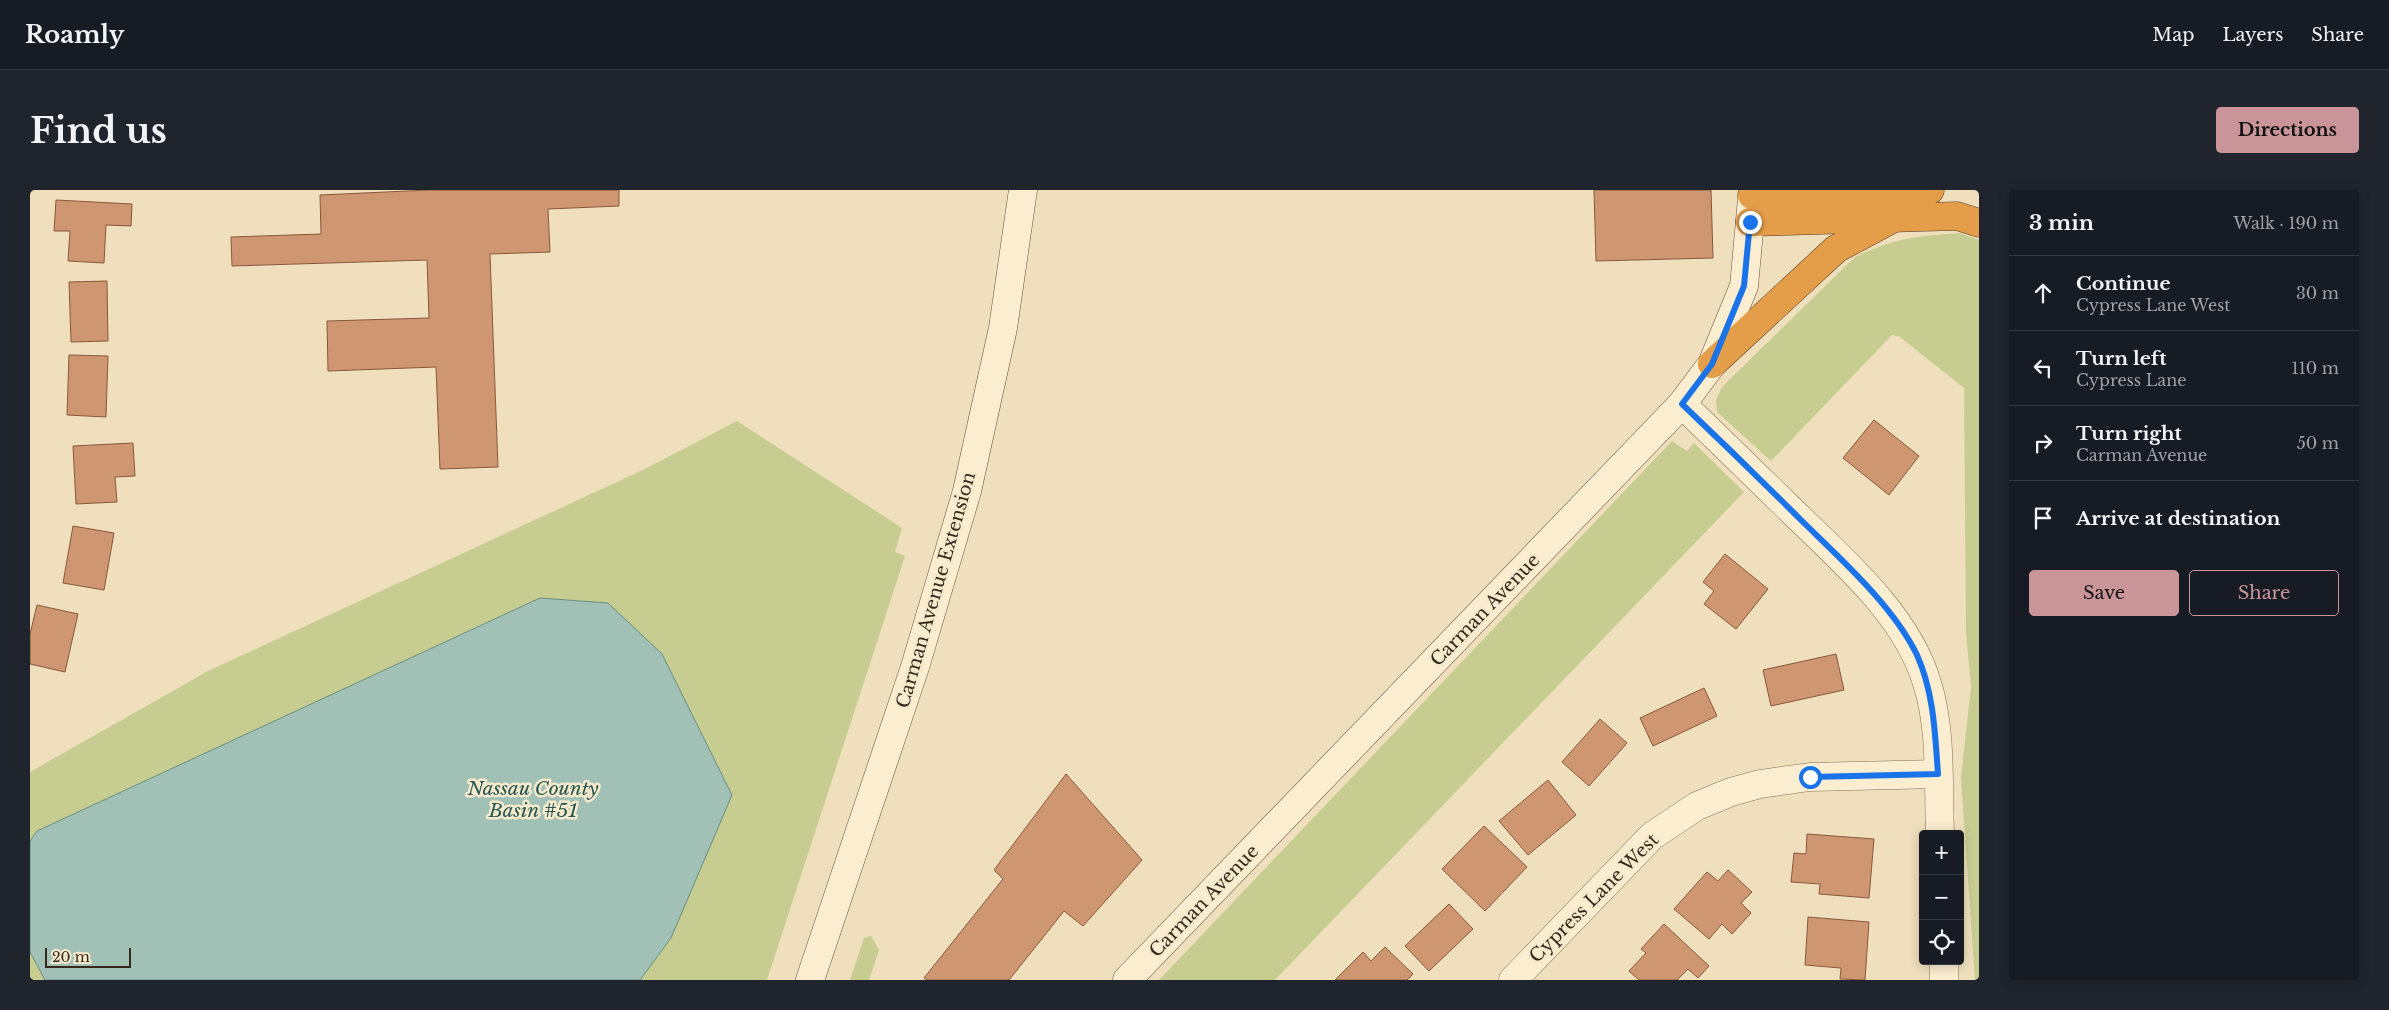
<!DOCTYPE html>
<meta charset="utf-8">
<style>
:root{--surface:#171b24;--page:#20242c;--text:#f1f3f6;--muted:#9ea1a6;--line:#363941;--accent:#c99599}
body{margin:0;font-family:"Libre Baskerville",serif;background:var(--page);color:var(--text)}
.controls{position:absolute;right:15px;bottom:15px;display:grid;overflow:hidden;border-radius:5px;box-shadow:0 2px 12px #0003}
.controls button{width:45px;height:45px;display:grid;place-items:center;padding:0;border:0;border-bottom:1px solid var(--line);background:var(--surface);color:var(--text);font:25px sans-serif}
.scale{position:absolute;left:15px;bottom:12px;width:86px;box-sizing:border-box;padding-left:5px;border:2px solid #36281b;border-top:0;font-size:14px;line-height:18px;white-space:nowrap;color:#36281b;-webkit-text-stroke:4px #f6eacd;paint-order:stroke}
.stop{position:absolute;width:15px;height:15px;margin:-11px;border:4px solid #1a73e8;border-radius:50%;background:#fff}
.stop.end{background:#1a73e8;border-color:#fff;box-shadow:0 1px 5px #0008}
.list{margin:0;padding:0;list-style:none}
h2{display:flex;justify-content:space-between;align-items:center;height:65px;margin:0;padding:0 20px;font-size:21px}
h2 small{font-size:16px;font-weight:400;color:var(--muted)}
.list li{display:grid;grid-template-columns:32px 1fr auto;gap:15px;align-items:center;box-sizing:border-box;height:75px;padding:0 20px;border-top:1px solid var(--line)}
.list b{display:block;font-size:19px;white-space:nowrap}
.list p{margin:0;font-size:16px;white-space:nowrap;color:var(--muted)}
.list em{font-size:16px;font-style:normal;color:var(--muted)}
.actions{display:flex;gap:10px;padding:15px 20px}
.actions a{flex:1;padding:11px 0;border:1px solid var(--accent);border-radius:5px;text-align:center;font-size:18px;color:var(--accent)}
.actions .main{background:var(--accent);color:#111}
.icon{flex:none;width:28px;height:28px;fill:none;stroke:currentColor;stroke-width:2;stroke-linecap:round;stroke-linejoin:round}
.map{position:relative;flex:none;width:1949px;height:790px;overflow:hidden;border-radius:5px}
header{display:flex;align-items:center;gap:30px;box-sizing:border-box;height:70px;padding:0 25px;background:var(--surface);border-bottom:1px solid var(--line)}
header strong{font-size:24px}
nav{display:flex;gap:28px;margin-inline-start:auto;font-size:18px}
.intro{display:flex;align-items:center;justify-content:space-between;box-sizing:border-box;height:120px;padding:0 30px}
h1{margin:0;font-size:35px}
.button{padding:12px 22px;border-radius:5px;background:var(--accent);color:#111;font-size:18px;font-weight:700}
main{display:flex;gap:30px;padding:0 30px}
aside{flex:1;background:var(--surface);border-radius:5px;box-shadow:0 2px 12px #0003}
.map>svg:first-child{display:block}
.green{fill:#c7cd91}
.water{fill:#a1c0b6;stroke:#688e84}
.building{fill:#cf9771;stroke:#88583b}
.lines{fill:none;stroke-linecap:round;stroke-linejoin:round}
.minor-casing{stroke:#886f56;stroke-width:29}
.secondary-casing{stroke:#695039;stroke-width:29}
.motorway-casing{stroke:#553d2a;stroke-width:29}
.minor{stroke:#faedd0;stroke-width:28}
.secondary{stroke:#faedd0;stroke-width:28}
.motorway{stroke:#e49d49;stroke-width:28}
.route{stroke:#1a73e8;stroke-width:6}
.labels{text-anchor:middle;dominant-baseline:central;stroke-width:5;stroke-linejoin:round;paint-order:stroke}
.street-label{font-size:18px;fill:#36281b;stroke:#f6eacd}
.water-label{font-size:19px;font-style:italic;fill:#295753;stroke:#f6eacd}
</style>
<header>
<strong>Roamly</strong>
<nav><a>Map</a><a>Layers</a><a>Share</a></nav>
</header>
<div class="intro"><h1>Find us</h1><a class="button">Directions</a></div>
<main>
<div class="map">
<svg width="1949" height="790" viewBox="0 0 1949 790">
<rect width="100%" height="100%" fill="#efdfbd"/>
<!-- green -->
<g class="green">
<path d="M1930,43L1949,50V790H1945L1931,588L1941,496L1936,443L1934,198L1870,147L1862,145L1741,271L1687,222L1686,210L1692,197L1825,67C1865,48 1887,46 1930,43Z"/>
<polygon points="707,231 872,338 865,362 875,366 737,790 0,790 0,582 178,481 615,279"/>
<polygon points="1642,251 1657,261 1664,253 1714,302 1245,790 1129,790"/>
<polygon points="841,746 849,760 839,790 820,790 834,748"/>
</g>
<!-- water -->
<polygon class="water" points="510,408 578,413 632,464 702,605 641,748 610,790 15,790 0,762 0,651 7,641"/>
<!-- building -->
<g class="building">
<polygon points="399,0 589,0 589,16 518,19 520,62 460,64 468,277 410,279 406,177 298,181 297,131 399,128 397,70 202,76 201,47 291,44 290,5"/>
<polygon points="1564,0 1681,0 1683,68 1566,71"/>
<polygon points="26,10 102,14 101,36 76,35 74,73 38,71 40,41 24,41"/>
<polygon points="77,91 78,151 41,152 39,92"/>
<polygon points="39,165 78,166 76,227 37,225"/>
<polygon points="1844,230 1889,266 1859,305 1813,268"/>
<polygon points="103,253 105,286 85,287 87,312 46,314 43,256"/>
<polygon points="43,336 84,343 74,400 33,393"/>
<polygon points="1695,364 1738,399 1706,439 1674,414 1684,401 1673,392"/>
<polygon points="7,415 48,424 35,482 0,474 0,444"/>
<polygon points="1806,464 1814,500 1741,516 1733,480"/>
<polygon points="1674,498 1687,526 1623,556 1610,528"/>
<polygon points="1570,529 1597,553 1559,596 1532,572"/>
<polygon points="1036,584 1112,670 1053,736 1034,721 979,790 897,790 894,788 973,689 964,680"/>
<polygon points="1518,590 1546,625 1498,665 1469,631"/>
<polygon points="1454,636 1497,677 1455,721 1412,679"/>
<polygon points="1777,644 1844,649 1839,708 1789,704 1790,694 1761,692 1764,663 1776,664"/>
<polygon points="1698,680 1722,702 1711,713 1721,723 1702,744 1692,734 1679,749 1644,719 1677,682 1688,691"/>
<polygon points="1419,714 1443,739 1399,781 1375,756"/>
<polygon points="1778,727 1839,732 1835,790 1810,789 1811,778 1775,775"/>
<polygon points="1634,734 1679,776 1668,788 1658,779 1647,790 1609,790 1599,781 1616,763 1611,759"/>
<polygon points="1355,757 1383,784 1377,790 1305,790 1333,762 1341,771"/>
</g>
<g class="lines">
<!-- minor casing -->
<g class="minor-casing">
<g id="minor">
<path d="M1652,214C1689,250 1726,286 1763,322C1812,370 1877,425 1897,493C1912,540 1908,595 1910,644"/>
<polyline points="1914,771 1914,790"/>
<polyline points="1483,790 1622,646 1667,616 1701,602 1730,594 1780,587 1908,584"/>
</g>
</g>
<!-- secondary casing -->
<g class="secondary-casing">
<g id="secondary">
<polyline points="780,790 885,477 937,301 973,138 993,0"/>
<polyline points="1097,790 1652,214 1682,174 1714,96 1722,9"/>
</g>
</g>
<!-- motorway casing -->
<g class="motorway-casing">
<g id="motorway">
<polyline points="1722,5 1900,0"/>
<polyline points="1720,32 1927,26 1949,33"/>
<polyline points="1682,174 1806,59 1864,28"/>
</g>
</g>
<!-- minor -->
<use href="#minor" class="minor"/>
<!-- secondary -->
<use href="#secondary" class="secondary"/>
<!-- motorway -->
<use href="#motorway" class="motorway"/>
</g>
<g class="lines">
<!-- route -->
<path class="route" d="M1720,32L1714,96L1682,174L1652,214C1693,253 1734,293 1774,333C1812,370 1864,417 1887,465C1904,503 1905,544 1908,584L1780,587"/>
</g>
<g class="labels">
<!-- street labels -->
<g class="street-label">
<text transform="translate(906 400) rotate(-74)">Carman Avenue Extension</text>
<text transform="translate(1455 420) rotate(-46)">Carman Avenue</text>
<text transform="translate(1564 708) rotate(-45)">Cypress Lane West</text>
<text transform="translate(1174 711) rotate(-46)">Carman Avenue</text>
</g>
<!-- water labels -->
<g class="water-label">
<text x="503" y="598">Nassau County<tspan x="503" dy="22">Basin #51</tspan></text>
</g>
</g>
</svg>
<div class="controls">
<button>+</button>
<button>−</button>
<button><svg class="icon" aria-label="locate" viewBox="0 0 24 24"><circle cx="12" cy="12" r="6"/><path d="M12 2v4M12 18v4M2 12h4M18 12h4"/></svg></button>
</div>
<div class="scale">20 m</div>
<div class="stop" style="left:1780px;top:587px"></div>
<div class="stop end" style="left:1720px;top:32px"></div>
</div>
<aside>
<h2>3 min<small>Walk · 190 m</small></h2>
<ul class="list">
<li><svg class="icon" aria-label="ahead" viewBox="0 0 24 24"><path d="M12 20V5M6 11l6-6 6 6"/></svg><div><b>Continue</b><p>Cypress Lane West</p></div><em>30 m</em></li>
<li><svg class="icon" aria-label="left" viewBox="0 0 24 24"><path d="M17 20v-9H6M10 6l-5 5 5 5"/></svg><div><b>Turn left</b><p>Cypress Lane</p></div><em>110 m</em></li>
<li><svg class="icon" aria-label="right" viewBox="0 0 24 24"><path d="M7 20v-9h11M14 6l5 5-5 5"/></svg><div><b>Turn right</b><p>Carman Avenue</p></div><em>50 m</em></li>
<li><svg class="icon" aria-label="arrive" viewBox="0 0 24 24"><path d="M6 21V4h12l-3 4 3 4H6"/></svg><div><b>Arrive at destination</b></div></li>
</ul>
<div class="actions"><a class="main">Save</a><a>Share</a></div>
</aside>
</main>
